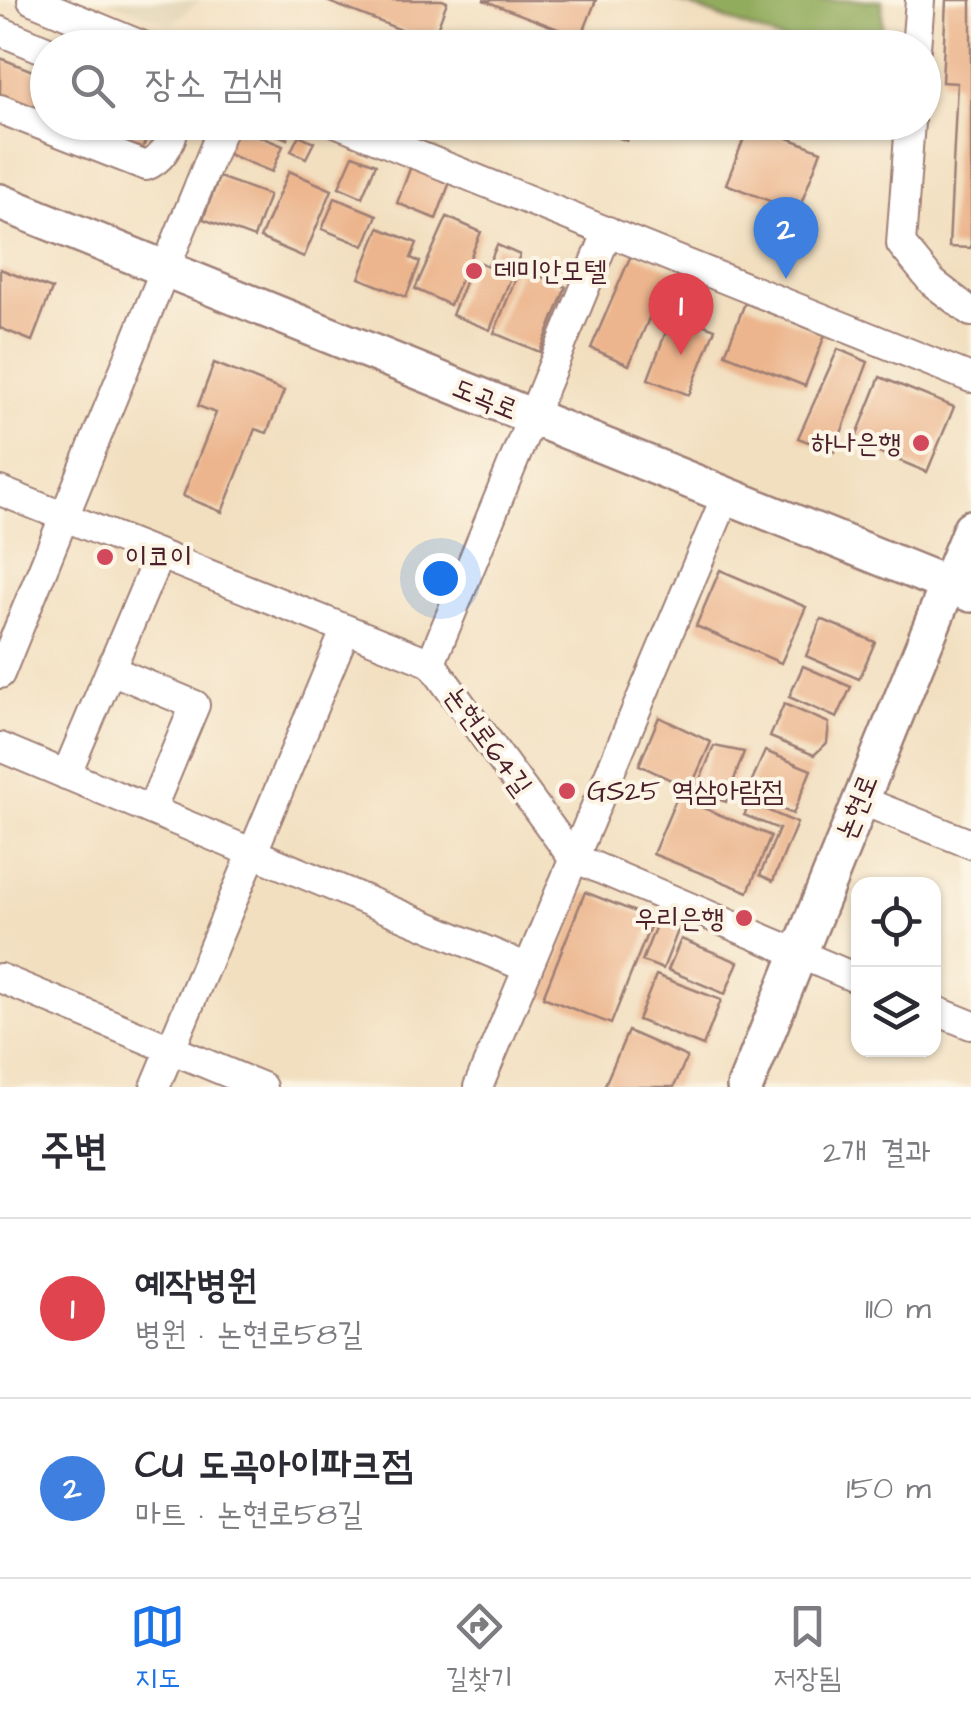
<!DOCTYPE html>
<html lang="ko">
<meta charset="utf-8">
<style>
:root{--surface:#fff;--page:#f2f2f3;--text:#2b2b33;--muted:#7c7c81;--line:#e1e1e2;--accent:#1a73e8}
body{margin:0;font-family:"Architects Daughter","Poor Story",sans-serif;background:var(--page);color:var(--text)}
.controls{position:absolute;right:30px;bottom:30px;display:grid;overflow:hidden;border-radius:20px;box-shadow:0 2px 8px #0004}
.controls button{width:90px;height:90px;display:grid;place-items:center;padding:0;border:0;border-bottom:2px solid var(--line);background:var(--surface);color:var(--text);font:50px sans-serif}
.you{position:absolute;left:440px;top:578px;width:35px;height:35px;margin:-25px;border:8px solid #fff;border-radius:50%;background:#1a73e8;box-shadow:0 0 0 15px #1a73e833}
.badge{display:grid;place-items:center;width:65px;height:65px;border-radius:50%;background:var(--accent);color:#fff;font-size:32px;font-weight:700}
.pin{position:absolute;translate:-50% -82px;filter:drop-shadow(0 2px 5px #0008)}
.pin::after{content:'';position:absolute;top:52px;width:35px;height:30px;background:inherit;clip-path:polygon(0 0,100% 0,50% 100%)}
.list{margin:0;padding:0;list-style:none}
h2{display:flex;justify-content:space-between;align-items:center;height:130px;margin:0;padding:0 40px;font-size:42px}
h2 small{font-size:32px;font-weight:400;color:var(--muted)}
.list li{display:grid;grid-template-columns:65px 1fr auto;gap:30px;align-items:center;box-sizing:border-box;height:180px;padding:0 40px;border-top:2px solid var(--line)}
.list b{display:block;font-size:38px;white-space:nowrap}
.list p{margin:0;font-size:32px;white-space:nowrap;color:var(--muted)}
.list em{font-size:32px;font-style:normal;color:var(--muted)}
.icon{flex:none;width:55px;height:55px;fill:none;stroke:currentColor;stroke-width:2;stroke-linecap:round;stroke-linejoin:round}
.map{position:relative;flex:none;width:971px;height:1087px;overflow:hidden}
.search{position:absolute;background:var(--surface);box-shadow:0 2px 8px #0004;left:30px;right:30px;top:30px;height:110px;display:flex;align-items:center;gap:25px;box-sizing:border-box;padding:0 35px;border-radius:55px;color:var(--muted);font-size:38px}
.sheet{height:490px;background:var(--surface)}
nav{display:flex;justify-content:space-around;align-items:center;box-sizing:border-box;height:140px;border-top:2px solid var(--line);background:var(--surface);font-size:28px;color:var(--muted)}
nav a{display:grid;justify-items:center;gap:5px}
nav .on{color:var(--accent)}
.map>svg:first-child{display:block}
.built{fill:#e1d3b4}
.forest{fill:#92ac5d;stroke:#6e6644;stroke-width:2.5}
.building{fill:#ecb58d}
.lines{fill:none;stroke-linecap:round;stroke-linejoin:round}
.minor-casing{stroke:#9e7f76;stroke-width:32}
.major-casing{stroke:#9e7f76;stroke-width:40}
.minor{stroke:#fff;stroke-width:28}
.major{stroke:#fff;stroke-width:35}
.poi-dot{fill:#d1495b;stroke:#fcf5e5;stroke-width:4}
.labels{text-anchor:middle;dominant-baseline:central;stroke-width:8;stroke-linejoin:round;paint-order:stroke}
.poi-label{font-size:28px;fill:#4a1f2b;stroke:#fcf5e5;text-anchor:start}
.street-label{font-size:28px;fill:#4a1f2b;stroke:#fcf5e5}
</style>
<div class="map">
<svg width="971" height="1087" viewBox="0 0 971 1087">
<rect width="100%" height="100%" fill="#fcf5e5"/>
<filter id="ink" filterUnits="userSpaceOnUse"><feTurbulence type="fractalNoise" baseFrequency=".01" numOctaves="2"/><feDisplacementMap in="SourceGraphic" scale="20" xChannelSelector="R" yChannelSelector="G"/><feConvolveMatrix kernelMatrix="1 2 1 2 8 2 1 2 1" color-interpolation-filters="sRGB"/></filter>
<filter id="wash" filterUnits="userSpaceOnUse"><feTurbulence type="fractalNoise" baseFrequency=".0048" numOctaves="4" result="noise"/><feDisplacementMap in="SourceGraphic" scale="40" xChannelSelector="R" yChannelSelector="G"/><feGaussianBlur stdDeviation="2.25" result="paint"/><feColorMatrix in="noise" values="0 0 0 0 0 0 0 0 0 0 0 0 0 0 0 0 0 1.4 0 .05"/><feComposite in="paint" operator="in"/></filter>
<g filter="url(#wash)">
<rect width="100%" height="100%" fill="#f2dfc0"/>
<!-- built -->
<polygon class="built" points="109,0 200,0 171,24"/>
<!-- forest -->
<polygon class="forest" points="674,0 882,0 883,47 800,47"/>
<g id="blocks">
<!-- building -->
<g class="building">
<polygon points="324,0 442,0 447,2 432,42"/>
<polygon points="483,0 596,0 581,38"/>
<polygon points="946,0 971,0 971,248 949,247 957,83 942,82"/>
<polygon points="0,58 48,77 48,121 0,102"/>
<polygon points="53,122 153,122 139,157"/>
<polygon points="247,122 293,122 287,139"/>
<polygon points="581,122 633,122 627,141"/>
<polygon points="750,123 821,151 798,212 726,184"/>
<polygon points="234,126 283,146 272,172 223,152"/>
<polygon points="299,135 314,142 306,158 291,151"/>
<polygon points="353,155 376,164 362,197 339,187"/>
<polygon points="411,166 450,182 436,219 397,203"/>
<polygon points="289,171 332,190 304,257 260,238"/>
<polygon points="219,177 269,195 254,238 203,219"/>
<polygon points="335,198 377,215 364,246 322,229"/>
<polygon points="447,217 481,232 450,305 415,289"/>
<polygon points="379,228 417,243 411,258 420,262 406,297 359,278"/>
<polygon points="497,245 520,255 490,330 452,315 474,260 488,266"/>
<polygon points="632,253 679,273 658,319 650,316 629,365 591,348"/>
<polygon points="520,268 566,287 540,352 494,333"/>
<polygon points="0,269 52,289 32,341 0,328"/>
<polygon points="745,303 825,335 805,386 725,354"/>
<polygon points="673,313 715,329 689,395 648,379"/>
<polygon points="838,349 868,362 834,452 798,438"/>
<polygon points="214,363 284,391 267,433 255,429 222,512 183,496 216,413 198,406"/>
<polygon points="880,377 954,407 927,472 854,442"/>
<polygon points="720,570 806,607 781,663 696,626"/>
<polygon points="821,619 875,642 859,679 806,656"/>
<polygon points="803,666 851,687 837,718 789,697"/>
<polygon points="784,704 829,723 827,743 814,755 770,737"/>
<polygon points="659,717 711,742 690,789 639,765"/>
<polygon points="714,746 744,752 726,802 695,792"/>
<polygon points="765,751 811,770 793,814 746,794"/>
<polygon points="677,797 771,836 748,892 653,854"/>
<polygon points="750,803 797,823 773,881 760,875 779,829 744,815"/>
<polygon points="585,892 653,919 611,1024 543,997"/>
<polygon points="658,920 679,928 663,969 642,961"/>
<polygon points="681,939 738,962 725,994 668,970"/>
<polygon points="656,975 721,1000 703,1046 638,1020"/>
<polygon points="628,1031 687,1057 674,1087 604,1087"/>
</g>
</g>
</g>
<g filter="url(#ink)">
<use href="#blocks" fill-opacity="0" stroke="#9e7f76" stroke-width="2.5"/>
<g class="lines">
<!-- minor casing -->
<g class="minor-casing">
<g id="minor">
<polyline points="32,0 148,48"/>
<polyline points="0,31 48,51"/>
<polyline points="916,48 920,0"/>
<path d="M0,109L146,166C164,159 172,140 176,122"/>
<polyline points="335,122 971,378"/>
<polyline points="910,122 901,244 932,282 971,312"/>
<polyline points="0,491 431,663 572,857 858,979"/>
<polyline points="431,663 608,231"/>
<polyline points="111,670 195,705 151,810"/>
<polyline points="0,674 225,122"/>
<polyline points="0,747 528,968"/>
<polyline points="66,775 159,555"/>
<polyline points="860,800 971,844"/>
<polyline points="0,978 262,1087"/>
<polyline points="934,1010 971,1025"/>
<polyline points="155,1087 345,631"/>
<polyline points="478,1087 726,496"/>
</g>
</g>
<!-- major casing -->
<g class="major-casing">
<g id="major">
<polyline points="0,202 971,594"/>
<polyline points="745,1087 971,528"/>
</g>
</g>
<!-- minor -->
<use href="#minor" class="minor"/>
<!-- major -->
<use href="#major" class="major"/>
</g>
</g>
<!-- markers -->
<g class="poi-dot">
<circle cx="474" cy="271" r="10"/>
<circle cx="921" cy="443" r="10"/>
<circle cx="105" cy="557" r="10"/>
<circle cx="567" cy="791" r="10"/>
<circle cx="744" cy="918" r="10"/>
</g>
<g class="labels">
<!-- poi labels -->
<g class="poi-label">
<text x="494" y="271">데미안모텔</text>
<text x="901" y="443" text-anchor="end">하나은행</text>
<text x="125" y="557">이코이</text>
<text x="587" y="791">GS25 역삼아람점</text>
<text x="724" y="918" text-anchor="end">우리은행</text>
</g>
<!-- street labels -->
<g class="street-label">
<text transform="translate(485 399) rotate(22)">도곡로</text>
<text transform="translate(488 741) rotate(54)">논현로64길</text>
<text transform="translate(857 807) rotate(-68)">논현로</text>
</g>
</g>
</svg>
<div class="controls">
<button><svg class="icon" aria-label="locate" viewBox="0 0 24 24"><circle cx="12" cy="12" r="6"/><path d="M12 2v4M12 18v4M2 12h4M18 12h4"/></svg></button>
<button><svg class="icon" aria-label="layers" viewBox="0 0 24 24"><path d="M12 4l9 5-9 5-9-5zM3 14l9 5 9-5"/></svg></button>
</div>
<div class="you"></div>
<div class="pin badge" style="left:681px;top:355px;background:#e0444e">1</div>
<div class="pin badge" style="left:786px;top:279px;background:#3f7fe0">2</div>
<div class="search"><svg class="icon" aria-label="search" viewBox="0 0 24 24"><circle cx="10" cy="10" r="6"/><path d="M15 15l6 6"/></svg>장소 검색</div>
</div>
<section class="sheet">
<h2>주변<small>2개 결과</small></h2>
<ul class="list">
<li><span class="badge" style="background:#e0444e">1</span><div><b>예작병원</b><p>병원 · 논현로58길</p></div><em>110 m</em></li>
<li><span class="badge" style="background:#3f7fe0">2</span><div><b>CU 도곡아이파크점</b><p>마트 · 논현로58길</p></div><em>150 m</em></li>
</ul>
</section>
<nav>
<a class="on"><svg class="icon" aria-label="map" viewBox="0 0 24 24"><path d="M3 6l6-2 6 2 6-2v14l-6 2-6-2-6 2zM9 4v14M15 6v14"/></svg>지도</a>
<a><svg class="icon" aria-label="directions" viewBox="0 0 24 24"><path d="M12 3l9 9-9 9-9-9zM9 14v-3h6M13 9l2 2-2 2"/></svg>길찾기</a>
<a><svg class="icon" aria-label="saved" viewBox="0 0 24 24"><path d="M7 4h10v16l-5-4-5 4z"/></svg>저장됨</a>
</nav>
